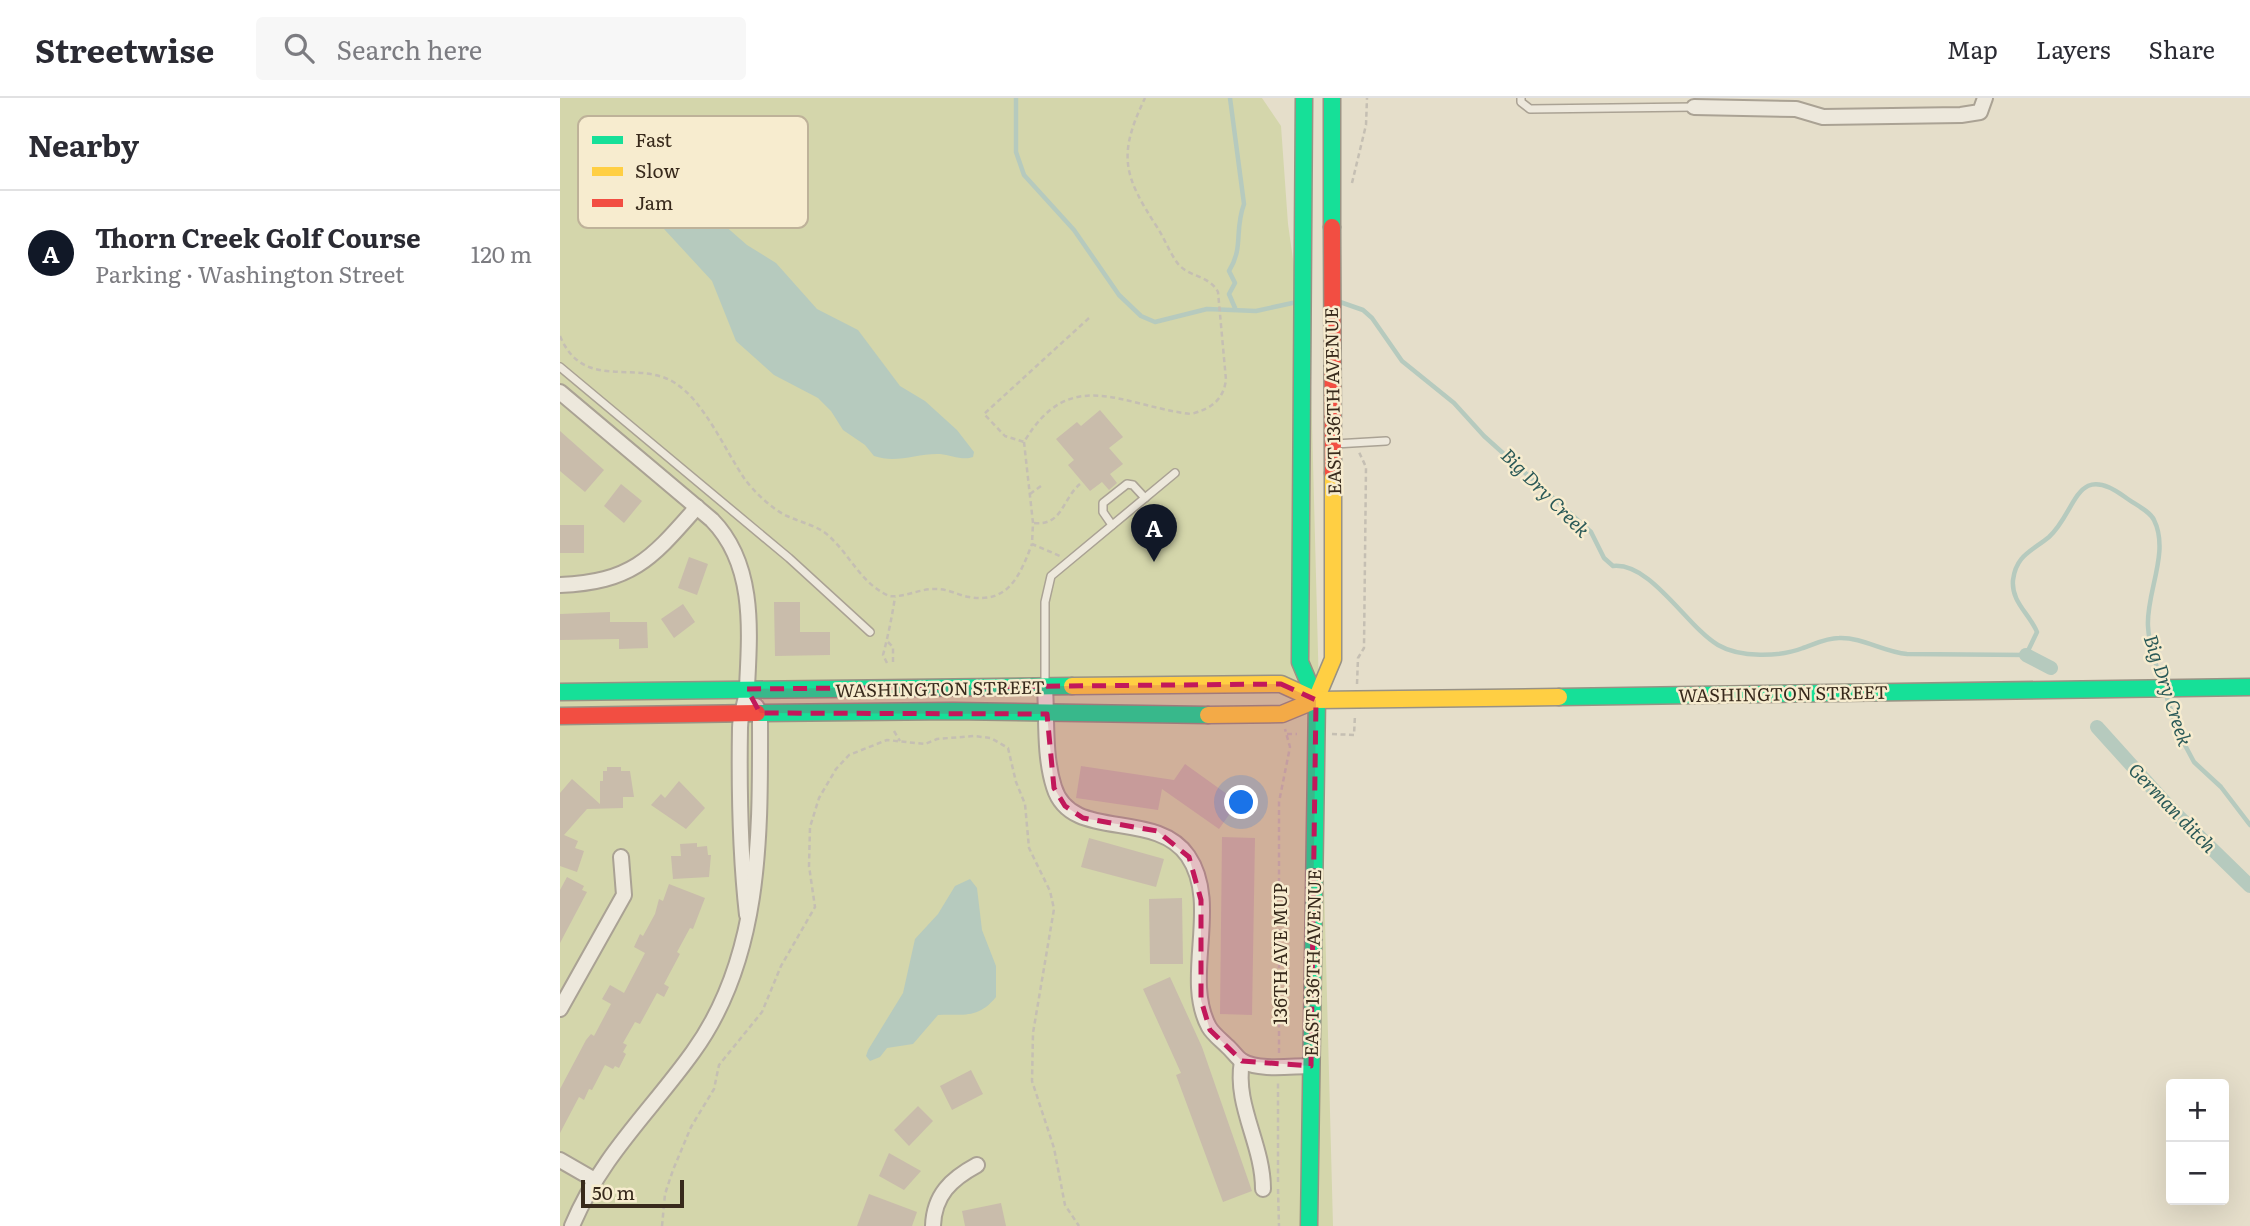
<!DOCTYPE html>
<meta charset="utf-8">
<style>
:root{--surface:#fff;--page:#f7f7f7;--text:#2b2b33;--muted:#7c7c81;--line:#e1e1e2;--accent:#111827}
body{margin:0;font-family:Literata,serif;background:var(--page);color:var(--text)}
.controls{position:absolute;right:21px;bottom:21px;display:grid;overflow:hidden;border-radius:7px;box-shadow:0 7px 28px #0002}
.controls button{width:63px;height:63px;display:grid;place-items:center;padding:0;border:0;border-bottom:2px solid var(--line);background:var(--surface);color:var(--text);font:35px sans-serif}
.scale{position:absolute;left:21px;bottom:18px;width:103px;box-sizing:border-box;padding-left:7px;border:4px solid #382a1c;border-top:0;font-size:19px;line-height:24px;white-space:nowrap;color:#382a1c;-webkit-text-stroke:5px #f7eccf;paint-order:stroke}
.you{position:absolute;left:682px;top:705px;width:24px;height:24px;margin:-18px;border:5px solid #fff;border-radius:50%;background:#1a73e8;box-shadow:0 0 0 10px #1a73e833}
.badge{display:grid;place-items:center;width:46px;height:46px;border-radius:50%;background:var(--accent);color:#fff;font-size:23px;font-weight:700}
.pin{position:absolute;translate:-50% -58px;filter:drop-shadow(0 2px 4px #0008)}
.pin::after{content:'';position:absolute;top:37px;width:24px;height:21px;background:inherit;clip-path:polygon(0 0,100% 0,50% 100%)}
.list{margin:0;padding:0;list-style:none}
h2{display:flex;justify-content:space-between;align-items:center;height:91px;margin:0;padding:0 28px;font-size:30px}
h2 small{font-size:23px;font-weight:400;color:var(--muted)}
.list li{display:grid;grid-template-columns:46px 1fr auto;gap:21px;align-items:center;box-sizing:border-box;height:126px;padding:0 28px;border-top:2px solid var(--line)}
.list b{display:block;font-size:26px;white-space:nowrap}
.list p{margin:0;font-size:23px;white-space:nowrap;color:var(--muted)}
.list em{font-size:23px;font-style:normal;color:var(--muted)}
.icon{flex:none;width:38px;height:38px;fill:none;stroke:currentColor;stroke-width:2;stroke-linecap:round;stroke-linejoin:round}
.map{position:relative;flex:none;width:1690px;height:1128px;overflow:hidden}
header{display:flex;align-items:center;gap:42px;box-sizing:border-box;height:98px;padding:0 35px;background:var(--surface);border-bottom:2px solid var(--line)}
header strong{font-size:33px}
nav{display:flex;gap:38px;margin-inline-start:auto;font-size:24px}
.search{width:490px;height:63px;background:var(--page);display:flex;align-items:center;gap:18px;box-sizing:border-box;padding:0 24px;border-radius:7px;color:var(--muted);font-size:26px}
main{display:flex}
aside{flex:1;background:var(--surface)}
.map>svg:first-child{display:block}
.green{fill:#d4d6ab}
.water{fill:#b6cabe}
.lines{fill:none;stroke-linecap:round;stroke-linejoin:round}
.stream{stroke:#b6cabe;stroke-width:4.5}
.canal{stroke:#b6cabe;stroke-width:14}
.building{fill:#c9bcab}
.lane-casing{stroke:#aaa294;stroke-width:10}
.street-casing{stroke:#aaa294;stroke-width:18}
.fast-casing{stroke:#999284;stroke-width:19}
.slow-casing{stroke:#999284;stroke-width:19}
.jam-casing{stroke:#999284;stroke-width:19}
.path{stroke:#c5bfb3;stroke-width:2.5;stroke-dasharray:5 3.5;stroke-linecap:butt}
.lane{stroke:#ede8dc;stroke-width:7}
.street{stroke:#ede8dc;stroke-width:14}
.fast{stroke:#16e098;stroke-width:16}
.slow{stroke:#ffcf43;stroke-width:16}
.jam{stroke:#f24e42;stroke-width:16}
.marked{fill:#c2185b;fill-opacity:0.2;stroke:#c2185b;stroke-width:5;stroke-dasharray:14 9;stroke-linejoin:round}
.labels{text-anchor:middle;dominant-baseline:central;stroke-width:5;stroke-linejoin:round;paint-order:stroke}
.street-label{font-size:18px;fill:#382a1c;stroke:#f7eccf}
.water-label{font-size:19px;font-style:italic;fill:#2a5957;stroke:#f7eccf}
.key{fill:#f7eccf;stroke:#beb299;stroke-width:2}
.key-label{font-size:19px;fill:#382a1c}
</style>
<header>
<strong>Streetwise</strong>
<div class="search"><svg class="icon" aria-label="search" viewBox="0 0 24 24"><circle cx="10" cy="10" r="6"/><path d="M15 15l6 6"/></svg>Search here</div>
<nav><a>Map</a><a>Layers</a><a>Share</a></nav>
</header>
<main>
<aside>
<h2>Nearby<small></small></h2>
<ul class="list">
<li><span class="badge">A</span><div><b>Thorn Creek Golf Course</b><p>Parking · Washington Street</p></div><em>120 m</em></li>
</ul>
</aside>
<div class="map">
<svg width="1690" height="1128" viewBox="0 0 1690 1128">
<rect width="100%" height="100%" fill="#e5deca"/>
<!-- green -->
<polygon class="green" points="0,0 702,0 721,28 728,126 751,287 773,1128 0,1128"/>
<!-- water -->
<g class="water">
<path d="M73,57H82L92,64L187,147L216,165L257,211L298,232L340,288L365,303L397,332L414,354L413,359C403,363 391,357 380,356C357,355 337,366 314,358L305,347L283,332L271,313L258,300L214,277L176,243L152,183L104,131L76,108L64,76L66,65Z"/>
<path d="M410,781L417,790L422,832L436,868V899C418,921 404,916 378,917L353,946L327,950L320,959L310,963L306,958L308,952L343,895L355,841L378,816L395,788Z"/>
</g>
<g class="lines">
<!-- stream -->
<g class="stream">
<polyline points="456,0 456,54 464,77 514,132 559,197 581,218 595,224 647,211 696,213 737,204"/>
<path d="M670,0L684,106C674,133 684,149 669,173L675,185L669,196L675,210"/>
<path d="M780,204L803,212L812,220L842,263L894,305L924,338L1031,434L1044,460L1053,468C1091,464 1127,529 1158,547C1180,560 1220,559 1243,550C1255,546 1266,540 1279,540C1302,539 1324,554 1347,556L1466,557L1477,534C1469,515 1451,504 1453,482C1456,457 1472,453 1489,439C1517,414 1515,362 1565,399C1574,406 1590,413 1594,422C1610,454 1586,495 1588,528C1589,547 1596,567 1602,585"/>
<polyline points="1606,597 1619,636 1634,664 1661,689 1690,727"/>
</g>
<!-- canal -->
<g class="canal">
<polyline points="1466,557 1491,570"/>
<polyline points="1537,629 1611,711 1690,788"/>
</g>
</g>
<!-- building -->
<g class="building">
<polygon points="540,312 563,339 549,350 563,366 550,376 557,385 549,392 542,384 530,393 508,367 514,362 496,341 517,324 521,328"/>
<polygon points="0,333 44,372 25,394 0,373"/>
<polygon points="61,386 82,403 64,425 44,408"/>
<rect x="0" y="427" width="24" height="28"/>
<polygon points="129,459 148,466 137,497 118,490"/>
<polygon points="214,504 240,504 240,534 270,534 270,557 215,558"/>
<polygon points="123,506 135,524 114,540 101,521"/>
<polygon points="50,514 50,524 87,524 88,550 59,551 59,541 0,542 0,516"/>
<polygon points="625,666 678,704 659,731 602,691 598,712 516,700 521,668 614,682"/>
<polygon points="47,669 61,669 61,673 70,673 74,699 63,699 63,710 27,711 4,737 18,743 15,750 24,753 17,774 0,768 0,695 12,681 40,706 40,683 43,683 43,673 47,673"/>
<polygon points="119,683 145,710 126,731 91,707 101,696 105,700"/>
<polygon points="662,739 695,740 692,917 660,916"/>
<polygon points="529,740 604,761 596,789 521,769"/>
<polygon points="137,745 137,749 147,748 148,757 151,757 149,779 113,781 111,758 121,758 120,746"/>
<polygon points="7,779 24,788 22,792 27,794 0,845 0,792"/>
<polygon points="109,786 145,800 133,831 130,830 117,854 120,856 104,886 109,889 104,899 97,895 80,926 75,924 63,945 67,947 63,954 66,956 59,970 55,968 53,971 45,967 32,992 29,991 24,1002 19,999 0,1035 0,991 26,942 31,936 34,938 51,906 42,901 50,887 64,895 85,855 74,849 80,836 83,838 95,816 99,801 103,803"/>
<polygon points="622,800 623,866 590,866 589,801"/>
<polygon points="610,879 642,949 692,1093 663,1104 616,977 621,975 583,891"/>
<polygon points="411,972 423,996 392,1012 380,988"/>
<polygon points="358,1008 373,1023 349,1048 334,1032"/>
<polygon points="329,1055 361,1073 344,1092 319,1078"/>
<polygon points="309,1096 357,1114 352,1128 297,1128"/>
<polygon points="441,1105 446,1128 405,1128 402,1113"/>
</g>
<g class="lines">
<!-- lane casing -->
<g class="lane-casing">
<g id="lane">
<polyline points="961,0 961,4 970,11 1134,9"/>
<polyline points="0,269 229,460 310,534"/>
<polyline points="775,346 826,343"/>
<polyline points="552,427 543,414 543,405 567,386 573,387 585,400"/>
<polyline points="485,585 485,504 491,478 615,375"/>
</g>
</g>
<!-- street casing -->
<g class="street-casing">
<g id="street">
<polyline points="1134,9 1236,11 1263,19 1401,17 1420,14 1425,0"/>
<path d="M0,294L152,422C195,466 190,531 187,589C187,603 180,615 180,630C179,692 180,755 187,817"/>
<path d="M0,487C73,484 92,460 137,409"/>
<path d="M485,589C487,621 484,658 494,689C511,745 595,710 628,758C661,806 622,880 649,929C653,936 661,942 667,948C672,952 677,960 682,963C700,973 731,968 751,968"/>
<polyline points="0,911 64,797 61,759"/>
<path d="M682,963C674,1007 703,1046 703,1091"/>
<polyline points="0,1062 33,1081"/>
<path d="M12,1128C41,1058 90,1014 133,954C204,856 200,730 200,615L196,608"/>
<path d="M373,1128C374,1097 391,1081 417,1067"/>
</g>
</g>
<!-- fast casing -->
<g class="fast-casing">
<g id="fast">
<polyline points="744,0 740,564 756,602"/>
<polyline points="772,0 772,129"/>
<polyline points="0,594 512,588"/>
<polyline points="999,599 1690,589"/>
<polyline points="197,615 393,613 648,617"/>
<polyline points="749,1128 757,599"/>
</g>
</g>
<!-- slow casing -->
<g class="slow-casing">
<g id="slow">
<polyline points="512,588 721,586 756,602"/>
<polyline points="757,599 773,561 773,375"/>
<polyline points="648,617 722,616 756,602 999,599"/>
</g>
</g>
<!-- jam casing -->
<g class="jam-casing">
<g id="jam">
<polyline points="772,129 773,375"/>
<polyline points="0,618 197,615"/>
</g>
</g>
<!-- path -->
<g class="path">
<polyline points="792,85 806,27 807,0"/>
<path d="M529,220L424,316L445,338L464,344C510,266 562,308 631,316C650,311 663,303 666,282L658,194C650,178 630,179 619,167C610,156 605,141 597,129C564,78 557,58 585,0"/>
<path d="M0,238C24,295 76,260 115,285C144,303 165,352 184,380C194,394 212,411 227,418C242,425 259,428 270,439C292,460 301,485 329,498C345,500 360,490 377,491C388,491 398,497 409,499C449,506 460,477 472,446"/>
<polyline points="464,344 473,425 472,446 500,458"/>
<polyline points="470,396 481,388"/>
<path d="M474,425C503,428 502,401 520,386"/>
<polyline points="328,544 333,549 333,565"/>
<path d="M327,565L323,557C328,538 332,519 335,499"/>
<polyline points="797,586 798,560 804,550 806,369 799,354"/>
<polyline points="334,633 340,643"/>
<polyline points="727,636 737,636"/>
<polyline points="772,636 794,637 795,617"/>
<polyline points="719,955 719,704 730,649 725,631"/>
<polyline points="718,1084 718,982"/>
<polyline points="718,1091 719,1128"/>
<polyline points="102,1128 105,1096 113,1072 131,1029 154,991 159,967 202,914 221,868 255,809 249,768 250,729 259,700 276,671 289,657 327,642 365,646 377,641 414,638 431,640 448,650 456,684 465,706 469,750 490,793 494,811 473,935 472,983 494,1050 505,1107 519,1128"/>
</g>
<!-- lane -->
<use href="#lane" class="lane"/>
<!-- street -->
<use href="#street" class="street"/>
<!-- fast -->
<use href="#fast" class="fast"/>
<!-- slow -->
<use href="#slow" class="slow"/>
<!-- jam -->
<use href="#jam" class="jam"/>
</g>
<!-- marked area -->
<path class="marked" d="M721,586L756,602L751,968L682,963L650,932L641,902V802L629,759L597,733L523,720L505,708L494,690L487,616L200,615L187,591Z"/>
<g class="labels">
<!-- street labels -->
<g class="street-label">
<text transform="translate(772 303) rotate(-91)">EAST 136TH AVENUE</text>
<text transform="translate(380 590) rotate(-1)">WASHINGTON STREET</text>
<text transform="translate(1223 595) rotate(-1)">WASHINGTON STREET</text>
<text transform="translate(719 856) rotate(-90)">136TH AVE MUP</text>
<text transform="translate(752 865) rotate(-89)">EAST 136TH AVENUE</text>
</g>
<!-- water labels -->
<g class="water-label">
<text transform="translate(986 394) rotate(45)">Big Dry Creek</text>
<text transform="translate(1609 592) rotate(72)">Big Dry Creek</text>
<text transform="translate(1613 709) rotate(46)">German ditch</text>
</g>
</g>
<!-- legend -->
<rect x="18" y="18" width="230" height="112" rx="10" class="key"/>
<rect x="32" y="38" width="31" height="8" fill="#16e098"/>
<rect x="32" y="69" width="31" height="9" fill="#ffcf43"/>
<rect x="32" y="101" width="31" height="8" fill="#f24e42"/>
<g class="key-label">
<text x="75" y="49">Fast</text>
<text x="75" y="80">Slow</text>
<text x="75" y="112">Jam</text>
</g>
</svg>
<div class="controls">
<button>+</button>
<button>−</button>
</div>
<div class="scale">50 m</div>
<div class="you"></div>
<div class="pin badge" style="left:594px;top:464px">A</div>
</div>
</main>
